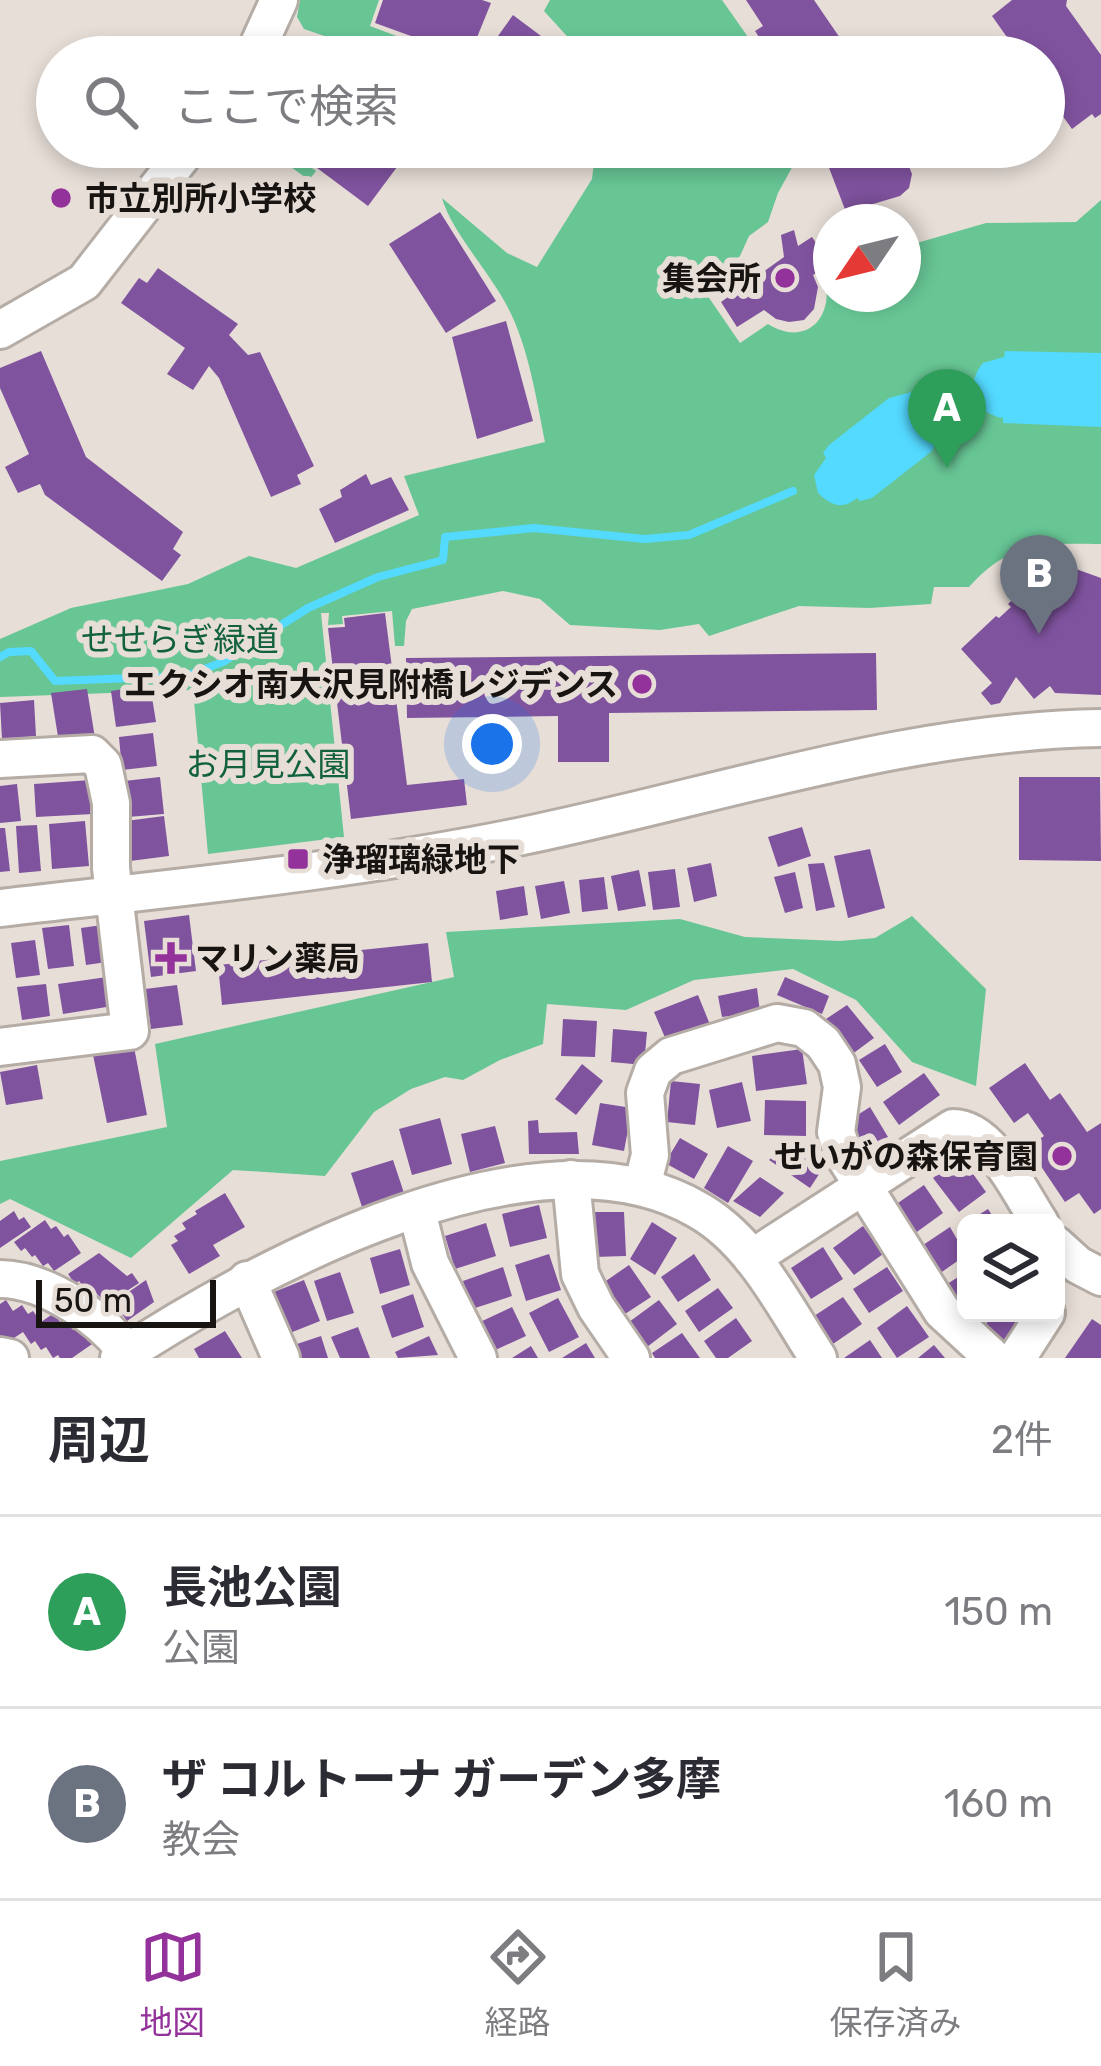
<!DOCTYPE html>
<html lang="ja">
<meta charset="utf-8">
<style>
:root{--surface:#fff;--page:#f7f7f7;--text:#2b2b33;--muted:#7c7c81;--line:#e1e1e2;--accent:#93329a}
body{margin:0;font-family:Rubik,"Noto Sans JP",sans-serif;background:var(--page);color:var(--text)}
.controls{position:absolute;right:36px;bottom:36px;display:grid;overflow:hidden;border-radius:18px;box-shadow:0 6px 18px #0003}
.controls button{width:108px;height:108px;display:grid;place-items:center;padding:0;border:0;border-bottom:3px solid var(--line);background:var(--surface);color:var(--text);font:60px sans-serif}
.compass{position:absolute;left:813px;top:204px;width:108px;height:108px;border-radius:50%;background:var(--surface);box-shadow:0 6px 18px #0003;rotate:235deg}
.scale{position:absolute;left:36px;bottom:30px;width:180px;box-sizing:border-box;padding-left:12px;border:6px solid #171411;border-top:0;font-size:33px;line-height:42px;white-space:nowrap;color:#171411;-webkit-text-stroke:9px #e7ded7;paint-order:stroke}
.you{position:absolute;left:492px;top:744px;width:42px;height:42px;margin:-30px;border:9px solid #fff;border-radius:50%;background:#1a73e8;box-shadow:0 0 0 18px #1a73e833}
.badge{display:grid;place-items:center;width:78px;height:78px;border-radius:50%;background:var(--accent);color:#fff;font-size:39px;font-weight:700}
.pin{position:absolute;translate:-50% -99px;filter:drop-shadow(0 3px 6px #0008)}
.pin::after{content:'';position:absolute;top:63px;width:42px;height:36px;background:inherit;clip-path:polygon(0 0,100% 0,50% 100%)}
.list{margin:0;padding:0;list-style:none}
h2{display:flex;justify-content:space-between;align-items:center;height:156px;margin:0;padding:0 48px;font-size:51px}
h2 small{font-size:39px;font-weight:400;color:var(--muted)}
.list li{display:grid;grid-template-columns:78px 1fr auto;gap:36px;align-items:center;box-sizing:border-box;height:192px;padding:0 48px;border-top:3px solid var(--line)}
.list b{display:block;font-size:45px;white-space:nowrap}
.list p{margin:0;font-size:39px;white-space:nowrap;color:var(--muted)}
.list em{font-size:39px;font-style:normal;color:var(--muted)}
.icon{flex:none;width:66px;height:66px;fill:none;stroke:currentColor;stroke-width:2;stroke-linecap:round;stroke-linejoin:round}
.map{position:relative;flex:none;width:1101px;height:1358px;overflow:hidden}
.search{position:absolute;background:var(--surface);box-shadow:0 6px 18px #0003;left:36px;right:36px;top:36px;height:132px;display:flex;align-items:center;gap:30px;box-sizing:border-box;padding:0 42px;border-radius:66px;color:var(--muted);font-size:45px}
.sheet{height:540px;background:var(--surface)}
nav{display:flex;justify-content:space-around;align-items:center;box-sizing:border-box;height:168px;border-top:3px solid var(--line);background:var(--surface);font-size:33px;color:var(--muted)}
nav a{display:grid;justify-items:center;gap:6px}
nav .on{color:var(--accent)}
.map>svg:first-child{display:block}
.green{fill:#68c695}
.water{fill:#54d9ff}
.lines{fill:none;stroke-linecap:round;stroke-linejoin:round}
.stream{stroke:#54d9ff;stroke-width:8}
.building{fill:#80539f}
.minor-casing{stroke:#b4aca5;stroke-width:42}
.minor{stroke:#fff;stroke-width:36}
.poi-dot{fill:#93329a;stroke:#e7ded7;stroke-width:4.5}
.labels{text-anchor:middle;dominant-baseline:central;stroke-width:12;stroke-linejoin:round;paint-order:stroke}
.poi-label{font-size:33px;font-weight:bold;fill:#171411;stroke:#e7ded7;text-anchor:start}
.park-label{font-size:33px;fill:#11613f;stroke:#e7ded7}
</style>
<div class="map">
<svg width="1101" height="1358" viewBox="0 0 1101 1358">
<rect width="100%" height="100%" fill="#e7ded7"/>
<!-- green -->
<g class="green">
<polygon points="300,0 379,0 370,26 407,40 400,57 386,57 304,29 297,17"/>
<polygon points="550,0 722,0 762,57 586,57 544,11"/>
<polygon points="263,147 283,147 316,171 309,180"/>
<path d="M596,147H798L800,153L778,193L768,222L749,236L740,256L705,292L740,343L768,324C803,346 832,322 826,283L831,281V294H903V247L986,223L1076,222L1101,200V544C1044,543 1010,541 969,587H934L931,604L869,608L799,606L709,636L699,624L660,630L570,625L540,599L503,591L412,609L406,621L404,646H395L392,611L342,616L343,624L328,625L329,613H321L344,837L208,854L193,690L0,697V639L71,608L188,584L249,556L296,568L419,515L404,476L545,442C536,397 528,344 506,304C489,272 450,229 442,198L507,253L537,267L592,179Z"/>
<polygon points="912,916 986,989 976,1086 912,1062 856,1000 793,969 694,980 626,1010 547,1004 543,1044 500,1060 463,1080 445,1077 411,1089 374,1112 325,1176 233,1170 131,1258 10,1199 0,1204 0,1161 167,1127 155,1044 454,977 446,932 680,919 745,937 840,941 875,938"/>
</g>
<!-- water -->
<g class="water">
<path d="M1005,351L1101,353V427L1003,423V418C974,413 964,386 983,363L1004,357Z"/>
<path d="M923,389L940,394L947,390L955,403L932,451L872,498L860,501L857,498C842,510 832,506 818,493L814,475L826,458L823,453L829,445L889,398Z"/>
</g>
<g class="lines">
<!-- stream -->
<polyline class="stream" points="0,657 9,652 31,651 55,681 186,676 223,662 308,608 378,577 443,560 445,537 534,528 645,539 689,535 793,491"/>
</g>
<!-- building -->
<g class="building">
<polygon points="383,0 482,0 491,3 469,57 375,23"/>
<polygon points="746,0 814,0 853,57 772,57 755,31 763,26"/>
<polygon points="1012,0 1067,0 1066,6 1101,55 1101,114 1095,118 1092,114 1072,129 1044,90 1044,57 1021,57 992,16"/>
<polygon points="513,15 569,57 483,57"/>
<polygon points="289,147 379,147 400,163 368,206"/>
<polygon points="821,147 892,147 895,155 908,164 912,174 909,188 900,196 846,212"/>
<polygon points="440,212 496,301 446,333 389,244"/>
<polygon points="794,230 798,246 812,237 830,264 813,275 818,287 814,309 804,320 789,322 776,319 764,310 737,327 721,302 784,257 781,235"/>
<polygon points="158,268 238,324 229,335 248,355 260,352 314,466 297,475 301,484 271,497 219,378 209,366 193,390 167,374 185,348 121,303 139,278 147,283"/>
<polygon points="506,321 533,421 477,439 452,337"/>
<polygon points="41,351 86,457 183,532 173,549 181,555 162,581 45,495 40,484 18,493 5,467 29,454 0,388 0,368"/>
<polygon points="366,474 371,485 391,477 409,510 335,543 319,509 342,497 340,490"/>
<polygon points="1049,564 1060,575 1076,569 1101,578 1101,695 1055,693 1050,686 1034,699 1016,677 1000,703 991,705 981,693 992,683 961,649 996,616 999,618 1011,607 1008,604"/>
<polygon points="385,613 407,785 464,779 467,805 351,819 328,628 345,627 344,618"/>
<polygon points="876,653 877,710 609,713 609,762 558,762 558,716 407,718 406,658"/>
<polygon points="150,685 156,722 116,727 111,691"/>
<polygon points="87,689 95,738 59,743 51,693"/>
<polygon points="34,700 36,736 2,739 0,703"/>
<polygon points="153,733 157,766 122,770 119,737"/>
<polygon points="160,777 164,814 128,817 124,781"/>
<polygon points="1019,777 1100,777 1101,861 1019,860"/>
<polygon points="91,780 93,814 36,817 34,784"/>
<polygon points="17,784 21,821 0,823 0,786"/>
<polygon points="164,816 169,856 130,861 126,821"/>
<polygon points="85,821 89,866 52,869 49,824"/>
<polygon points="37,825 41,871 19,873 16,826"/>
<polygon points="802,827 811,856 778,867 768,837"/>
<polygon points="0,828 5,828 10,871 0,872"/>
<polygon points="870,849 885,908 848,918 834,856"/>
<polygon points="711,863 717,896 694,902 687,868"/>
<polygon points="824,863 835,907 816,911 808,864"/>
<polygon points="675,869 680,907 653,910 648,872"/>
<polygon points="639,870 646,906 618,911 611,876"/>
<polygon points="795,872 803,908 785,913 774,877"/>
<polygon points="604,877 608,909 582,912 579,880"/>
<polygon points="564,881 570,913 541,919 535,886"/>
<polygon points="524,886 528,915 500,920 496,891"/>
<polygon points="189,915 196,971 151,977 144,921"/>
<polygon points="109,924 114,961 86,965 81,928"/>
<polygon points="69,925 74,966 48,969 42,928"/>
<polygon points="35,940 40,975 16,978 11,943"/>
<polygon points="428,943 432,982 222,1005 218,965"/>
<polygon points="114,976 119,1005 63,1014 58,984"/>
<polygon points="785,977 829,996 822,1014 777,995"/>
<polygon points="46,984 50,1016 22,1020 17,987"/>
<polygon points="177,985 183,1025 151,1029 145,989"/>
<polygon points="757,988 760,1012 722,1017 718,996"/>
<polygon points="698,995 713,1032 670,1049 654,1012"/>
<polygon points="847,1005 874,1038 851,1055 826,1019"/>
<polygon points="563,1019 597,1021 595,1057 561,1056"/>
<polygon points="613,1029 647,1032 644,1065 611,1062"/>
<polygon points="885,1044 902,1072 877,1087 859,1060"/>
<polygon points="134,1047 147,1115 107,1123 93,1055"/>
<polygon points="802,1049 807,1084 756,1091 752,1056"/>
<polygon points="1025,1063 1050,1100 1060,1093 1087,1132 1101,1123 1101,1209 1094,1214 1079,1193 1065,1202 1028,1147 1044,1136 1028,1113 1014,1123 989,1088"/>
<polygon points="582,1064 603,1081 576,1115 555,1099"/>
<polygon points="37,1065 43,1099 6,1105 0,1072"/>
<polygon points="924,1073 940,1095 899,1125 883,1102"/>
<polygon points="671,1081 700,1084 695,1125 667,1122"/>
<polygon points="742,1082 751,1121 717,1128 709,1090"/>
<polygon points="765,1100 806,1101 806,1136 764,1135"/>
<polygon points="600,1103 632,1108 624,1151 592,1145"/>
<polygon points="870,1107 888,1137 867,1150 848,1121"/>
<polygon points="440,1118 452,1164 412,1175 399,1129"/>
<polygon points="538,1120 539,1133 577,1132 579,1154 529,1154 528,1121"/>
<polygon points="495,1126 505,1163 470,1172 461,1134"/>
<polygon points="680,1138 708,1154 694,1179 665,1163"/>
<polygon points="786,1144 827,1162 810,1188 769,1160"/>
<polygon points="728,1146 753,1161 728,1203 704,1188"/>
<polygon points="961,1157 986,1192 959,1212 933,1178"/>
<polygon points="393,1160 405,1196 363,1210 351,1173"/>
<polygon points="760,1177 784,1193 760,1217 733,1201"/>
<polygon points="924,1185 943,1213 914,1234 895,1205"/>
<polygon points="225,1193 245,1227 213,1245 220,1256 189,1274 171,1245 178,1241 174,1236 186,1229 182,1223 197,1214 195,1211"/>
<polygon points="539,1205 547,1238 510,1247 502,1214"/>
<polygon points="988,1209 997,1223 966,1223"/>
<polygon points="14,1211 19,1220 24,1217 31,1227 0,1248 0,1221"/>
<polygon points="593,1212 624,1212 626,1256 594,1257"/>
<polygon points="45,1220 51,1229 56,1226 64,1237 68,1234 81,1253 54,1271 48,1263 43,1266 35,1255 32,1257 25,1248 21,1251 14,1242"/>
<polygon points="652,1222 677,1238 655,1275 630,1259"/>
<polygon points="486,1223 496,1256 455,1269 445,1236"/>
<polygon points="863,1226 883,1254 854,1275 833,1248"/>
<polygon points="950,1227 966,1255 939,1274 920,1247"/>
<polygon points="823,1247 843,1279 811,1299 791,1268"/>
<polygon points="400,1249 410,1285 380,1294 370,1258"/>
<polygon points="99,1253 127,1276 132,1273 139,1283 107,1304 90,1287 86,1290 79,1281 75,1284 68,1274"/>
<polygon points="549,1254 561,1290 526,1301 515,1265"/>
<polygon points="694,1254 711,1280 678,1302 661,1277"/>
<polygon points="629,1265 651,1297 625,1314 603,1283"/>
<polygon points="503,1267 512,1296 472,1309 463,1281"/>
<polygon points="887,1267 903,1291 869,1313 853,1289"/>
<polygon points="340,1272 354,1313 327,1321 314,1281"/>
<polygon points="966,1272 966,1312 944,1286"/>
<polygon points="146,1280 154,1302 127,1321 114,1302"/>
<polygon points="304,1280 320,1321 290,1333 274,1292"/>
<polygon points="718,1288 733,1308 699,1332 685,1311"/>
<polygon points="413,1294 424,1327 392,1338 381,1306"/>
<polygon points="843,1297 862,1324 830,1346 811,1318"/>
<polygon points="558,1298 579,1337 549,1352 529,1313"/>
<polygon points="6,1300 13,1311 22,1305 28,1314 33,1311 41,1322 54,1313 60,1322 65,1318 73,1330 77,1327 83,1336 88,1332 95,1342 72,1358 60,1358 58,1355 53,1358 46,1347 41,1350 35,1341 31,1344 23,1332 8,1342 0,1335 0,1304"/>
<polygon points="659,1300 677,1324 647,1347 629,1322"/>
<polygon points="907,1306 929,1337 897,1358 877,1328"/>
<polygon points="512,1307 526,1336 491,1352 478,1323"/>
<polygon points="993,1313 1012,1313 1024,1320 1003,1354 977,1338"/>
<polygon points="736,1318 752,1341 728,1358 716,1358 704,1341"/>
<polygon points="1092,1319 1101,1325 1101,1358 1065,1358"/>
<polygon points="358,1327 370,1358 340,1358 331,1337"/>
<polygon points="225,1331 242,1358 199,1358 194,1349"/>
<polygon points="682,1333 700,1358 655,1358 652,1353"/>
<polygon points="321,1336 328,1358 298,1358 294,1345"/>
<polygon points="429,1336 438,1355 398,1358 395,1352"/>
<polygon points="870,1340 882,1358 844,1358"/>
<polygon points="586,1343 595,1358 562,1358"/>
<polygon points="934,1345 945,1358 918,1358"/>
<polygon points="531,1346 538,1358 512,1358"/>
</g>
<g class="lines">
<!-- minor casing -->
<g class="minor-casing">
<g id="minor">
<polyline points="253,57 279,0"/>
<polyline points="0,330 84,282 189,147"/>
<polyline points="0,759 92,754 103,765 111,803 111,868 130,1031 0,1047"/>
<path d="M0,908C171,888 344,872 513,838C707,799 902,731 1101,728"/>
<polyline points="571,1179 580,1274 596,1307 631,1358"/>
<polyline points="642,1186 650,1155 645,1093 653,1071 671,1056 777,1023 804,1028 823,1043 837,1064 842,1087 836,1132 843,1154 942,1311 993,1358"/>
<polyline points="417,1211 430,1263 478,1358"/>
<polyline points="1056,1245 1078,1265 1101,1277"/>
<path d="M752,1258L953,1128C991,1128 1020,1193 1040,1223"/>
<path d="M0,1279C45,1279 107,1320 130,1358"/>
<polyline points="247,1280 281,1358"/>
<polyline points="0,1356 10,1358"/>
<path d="M119,1358C258,1267 536,1116 698,1210C753,1241 784,1306 818,1358"/>
<polyline points="1017,1358 1046,1313"/>
</g>
</g>
<!-- minor -->
<use href="#minor" class="minor"/>
</g>
<!-- markers -->
<g class="poi-dot">
<circle cx="61" cy="198" r="12"/>
<circle cx="785" cy="278" r="12"/>
<circle cx="642" cy="684" r="12"/>
<rect x="286" y="847" width="24" height="24" rx="6"/>
<path d="M165 940h12v12h12v12h-12v12h-12v-12h-12v-12h12z"/>
<circle cx="1062" cy="1156" r="12"/>
</g>
<g class="labels">
<!-- poi labels -->
<g class="poi-label">
<text x="85" y="198">市立別所小学校</text>
<text x="761" y="278" text-anchor="end">集会所</text>
<text x="618" y="684" text-anchor="end">エクシオ南大沢見附橋レジデンス</text>
<text x="322" y="859">浄瑠璃緑地下</text>
<text x="195" y="958">マリン薬局</text>
<text x="1038" y="1156" text-anchor="end">せいがの森保育園</text>
</g>
<!-- park labels -->
<g class="park-label">
<text x="180" y="639">せせらぎ緑道</text>
<text x="268" y="764">お月見公園</text>
</g>
</g>
</svg>
<div class="controls">
<button><svg class="icon" aria-label="layers" viewBox="0 0 24 24"><path d="M12 4l9 5-9 5-9-5zM3 14l9 5 9-5"/></svg></button>
</div>
<svg class="compass" viewBox="-18 -18 36 36"><path d="M0-13l5 13h-10z" fill="#e53935"/><path d="M0 13l5-13h-10z" fill="#7c7c81"/></svg>
<div class="scale">50 m</div>
<div class="you"></div>
<div class="pin badge" style="left:947px;top:468px;background:#2e9e5b">A</div>
<div class="pin badge" style="left:1039px;top:634px;background:#6b7280">B</div>
<div class="search"><svg class="icon" aria-label="search" viewBox="0 0 24 24"><circle cx="10" cy="10" r="6"/><path d="M15 15l6 6"/></svg>ここで検索</div>
</div>
<section class="sheet">
<h2>周辺<small>2件</small></h2>
<ul class="list">
<li><span class="badge" style="background:#2e9e5b">A</span><div><b>長池公園</b><p>公園</p></div><em>150 m</em></li>
<li><span class="badge" style="background:#6b7280">B</span><div><b>ザ コルトーナ ガーデン多摩</b><p>教会</p></div><em>160 m</em></li>
</ul>
</section>
<nav>
<a class="on"><svg class="icon" aria-label="map" viewBox="0 0 24 24"><path d="M3 6l6-2 6 2 6-2v14l-6 2-6-2-6 2zM9 4v14M15 6v14"/></svg>地図</a>
<a><svg class="icon" aria-label="directions" viewBox="0 0 24 24"><path d="M12 3l9 9-9 9-9-9zM9 14v-3h6M13 9l2 2-2 2"/></svg>経路</a>
<a><svg class="icon" aria-label="saved" viewBox="0 0 24 24"><path d="M7 4h10v16l-5-4-5 4z"/></svg>保存済み</a>
</nav>
